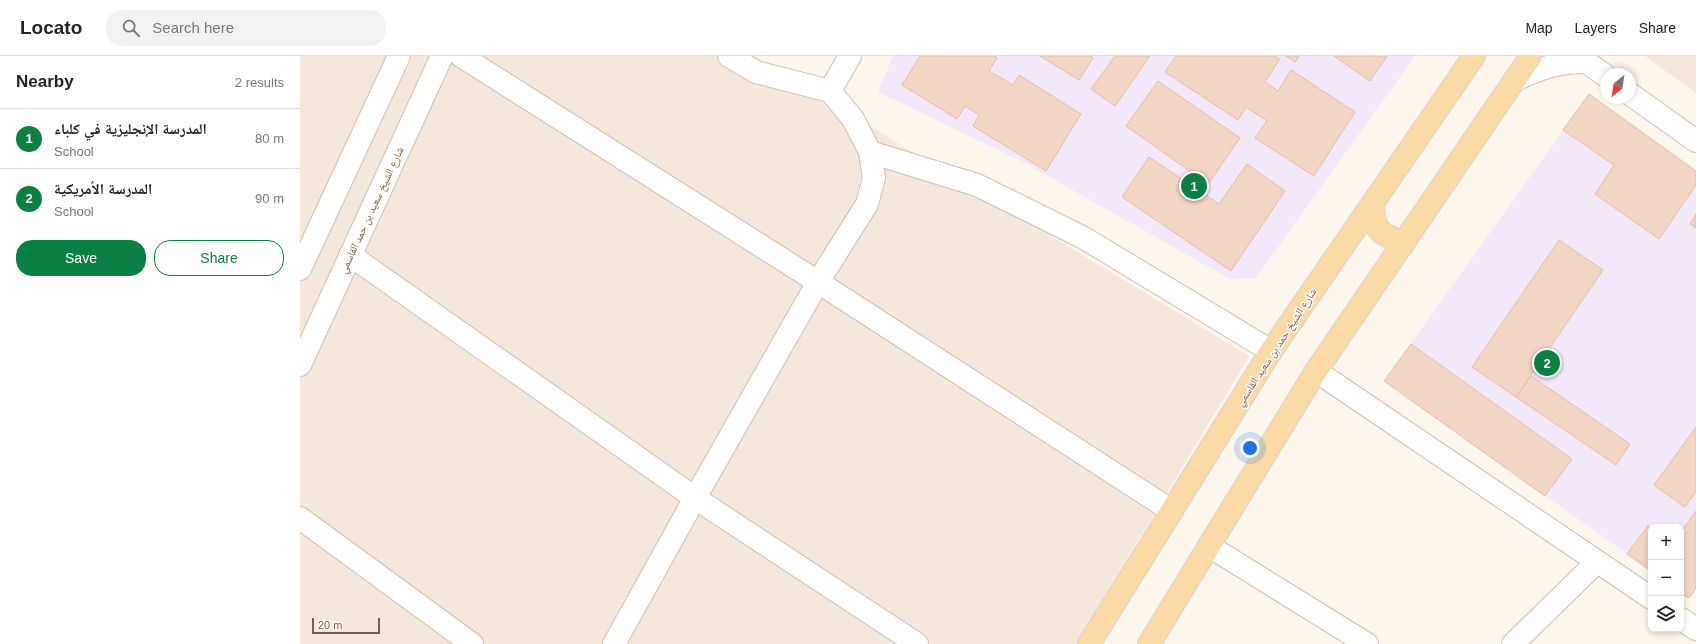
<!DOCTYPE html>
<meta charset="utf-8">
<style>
:root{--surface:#fff;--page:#f2f2f2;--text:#222;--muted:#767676;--line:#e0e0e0;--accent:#0b8043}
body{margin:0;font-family:Helvetica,"Noto Naskh Arabic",sans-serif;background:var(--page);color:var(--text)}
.controls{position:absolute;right:12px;bottom:12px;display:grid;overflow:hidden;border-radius:8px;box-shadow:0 2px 6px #0003}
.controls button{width:36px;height:36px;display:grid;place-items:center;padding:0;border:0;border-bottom:1px solid var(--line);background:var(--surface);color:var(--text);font:20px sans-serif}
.compass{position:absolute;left:1300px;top:12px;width:36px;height:36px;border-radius:50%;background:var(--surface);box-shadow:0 2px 6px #0003;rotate:210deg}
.scale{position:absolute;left:12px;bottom:10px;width:68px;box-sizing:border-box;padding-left:4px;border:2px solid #7a5c4d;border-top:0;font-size:11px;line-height:14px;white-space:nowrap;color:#7a5c4d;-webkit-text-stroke:3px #fffaf3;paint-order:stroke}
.you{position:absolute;left:950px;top:392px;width:14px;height:14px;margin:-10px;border:3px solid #fff;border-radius:50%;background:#1a73e8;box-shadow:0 0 0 6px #1a73e833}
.badge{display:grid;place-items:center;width:26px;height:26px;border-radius:50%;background:var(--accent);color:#fff;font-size:13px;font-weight:700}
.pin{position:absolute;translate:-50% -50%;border:2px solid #fff;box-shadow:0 1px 4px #0006}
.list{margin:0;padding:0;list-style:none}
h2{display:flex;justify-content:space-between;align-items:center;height:52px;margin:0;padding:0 16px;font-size:17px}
h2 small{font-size:13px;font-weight:400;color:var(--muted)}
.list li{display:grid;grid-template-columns:26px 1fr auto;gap:12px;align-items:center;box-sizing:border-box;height:60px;padding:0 16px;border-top:1px solid var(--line)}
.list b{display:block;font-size:15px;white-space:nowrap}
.list p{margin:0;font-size:13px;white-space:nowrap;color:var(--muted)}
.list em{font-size:13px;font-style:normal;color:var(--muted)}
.actions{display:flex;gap:8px;padding:12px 16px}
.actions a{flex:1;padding:9px 0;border:1px solid var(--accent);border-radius:16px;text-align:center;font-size:14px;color:var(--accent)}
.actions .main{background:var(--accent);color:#fff}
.icon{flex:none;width:22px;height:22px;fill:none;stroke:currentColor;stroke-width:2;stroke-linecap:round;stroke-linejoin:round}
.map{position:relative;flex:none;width:1396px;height:588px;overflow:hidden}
header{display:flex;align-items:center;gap:24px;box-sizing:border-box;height:56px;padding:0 20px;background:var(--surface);border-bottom:1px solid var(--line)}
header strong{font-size:19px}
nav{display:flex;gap:22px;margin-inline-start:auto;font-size:14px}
.search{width:280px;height:36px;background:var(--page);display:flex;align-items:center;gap:10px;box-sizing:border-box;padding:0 14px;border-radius:16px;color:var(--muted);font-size:15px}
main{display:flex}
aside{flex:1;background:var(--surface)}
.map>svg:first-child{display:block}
.residential{fill:#f5e8da}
.education{fill:#f3e8fa}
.building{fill:#f3d5c3;stroke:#e6bba3}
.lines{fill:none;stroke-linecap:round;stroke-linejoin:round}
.minor-casing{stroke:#d1beb0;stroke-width:24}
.major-casing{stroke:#dad1cd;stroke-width:24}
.minor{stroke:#fff;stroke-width:22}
.major{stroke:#fbd9a5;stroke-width:22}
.labels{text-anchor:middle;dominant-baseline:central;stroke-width:3;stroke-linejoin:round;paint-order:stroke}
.street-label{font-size:11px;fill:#7a5c4d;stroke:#fffaf3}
</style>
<header>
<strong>Locato</strong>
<div class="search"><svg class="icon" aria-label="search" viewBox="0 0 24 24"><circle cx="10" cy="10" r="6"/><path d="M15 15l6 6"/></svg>Search here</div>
<nav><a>Map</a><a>Layers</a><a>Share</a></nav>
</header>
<main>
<aside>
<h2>Nearby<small>2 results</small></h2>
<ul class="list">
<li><span class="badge">1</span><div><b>المدرسة الإنجليزية في كلباء</b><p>School</p></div><em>80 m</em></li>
<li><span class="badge">2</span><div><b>المدرسة الأمريكية</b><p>School</p></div><em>90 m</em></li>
</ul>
<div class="actions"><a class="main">Save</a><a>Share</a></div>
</aside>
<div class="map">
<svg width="1396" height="588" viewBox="0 0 1396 588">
<rect width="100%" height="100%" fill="#fdf6ec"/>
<!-- residential -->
<g class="residential">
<polygon points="0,0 454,0 949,300 776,588 0,588"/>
<polygon points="1345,0 1396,0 1396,37"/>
</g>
<!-- education -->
<g class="education">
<polygon points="593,0 1115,0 956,222 930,223 721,105 578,36"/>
<polygon points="1289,38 1396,115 1396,532 1389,542 1381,537 1381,471 1351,471 1351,515 1084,325"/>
</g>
<!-- building -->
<g class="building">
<polygon points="620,0 694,0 697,2 689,15 713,29 719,19 781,58 746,115 673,70 679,59 665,50 657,63 602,29"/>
<polygon points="740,0 790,0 793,2 779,24"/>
<polygon points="815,0 850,0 815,50 791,33"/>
<polygon points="876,0 974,0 980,3 965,26 978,35 991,14 1055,56 1014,120 955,82 967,65 946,51 938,64 865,16"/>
<polygon points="986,0 999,0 995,6"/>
<polygon points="1034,0 1087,0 1070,25"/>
<polygon points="858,25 940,82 908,128 826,70"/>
<polygon points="1289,38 1396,115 1396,129 1359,183 1295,138 1314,109 1263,74"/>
<polygon points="849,101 919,148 947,108 985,135 931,215 822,141"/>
<polygon points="1396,158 1396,172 1390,168"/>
<polygon points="1259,184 1303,214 1216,341 1172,311"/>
<polygon points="1111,288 1272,403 1245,440 1084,325"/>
<polygon points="1231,320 1330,388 1316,409 1216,341"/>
<polygon points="1396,371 1396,436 1385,451 1354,429"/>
<polygon points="1396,455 1396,532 1389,542 1381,537 1381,476"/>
<polygon points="1348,470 1351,472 1351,515 1327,498"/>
</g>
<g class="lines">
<!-- minor casing -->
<g class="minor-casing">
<g id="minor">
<polyline points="161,0 518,226 872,455"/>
<polyline points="429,0 456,16 530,35 553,63 570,96 677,129 784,182 971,295"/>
<polyline points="1284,0 1286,6 1306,20"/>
<path d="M1215,24C1242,12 1256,6 1286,6"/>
<polyline points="530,35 550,0"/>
<polyline points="1330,38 1396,85"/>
<polyline points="50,199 395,442 617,588"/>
<polyline points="0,213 99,0"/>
<polyline points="0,309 142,0"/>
<polyline points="1016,315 1351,542"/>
<polyline points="0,462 172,588"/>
<polyline points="909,490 1067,588"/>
<polyline points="1381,563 1396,573"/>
<polyline points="314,588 395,442 518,226 567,148 574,122 570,96"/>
<polyline points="1213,588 1297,506"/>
</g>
</g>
<!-- major casing -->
<g class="major-casing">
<g id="major">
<path d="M1073,148C1074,176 1079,177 1104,187"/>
<polyline points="789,588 971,295 1174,0"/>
<polyline points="849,588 1016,315 1231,0"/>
</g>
</g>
<!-- minor -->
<use href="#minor" class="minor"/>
<!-- major -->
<use href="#major" class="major"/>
</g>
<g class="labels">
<!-- street labels -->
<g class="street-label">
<text transform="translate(71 154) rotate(-65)">شارع الشيخ سعيد بن حمد القاسمي</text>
<text transform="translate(976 291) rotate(-57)">شارع الشيخ حمد بن سعيد القاسمي</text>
</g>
</g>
</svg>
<div class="controls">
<button>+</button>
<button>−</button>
<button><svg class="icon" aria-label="layers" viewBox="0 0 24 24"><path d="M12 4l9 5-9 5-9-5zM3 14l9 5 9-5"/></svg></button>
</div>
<svg class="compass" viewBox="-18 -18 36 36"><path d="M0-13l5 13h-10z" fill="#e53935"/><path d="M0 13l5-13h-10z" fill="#767676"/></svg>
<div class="scale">20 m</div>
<div class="you"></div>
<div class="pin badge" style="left:894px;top:130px">1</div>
<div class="pin badge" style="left:1247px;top:307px">2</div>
</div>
</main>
